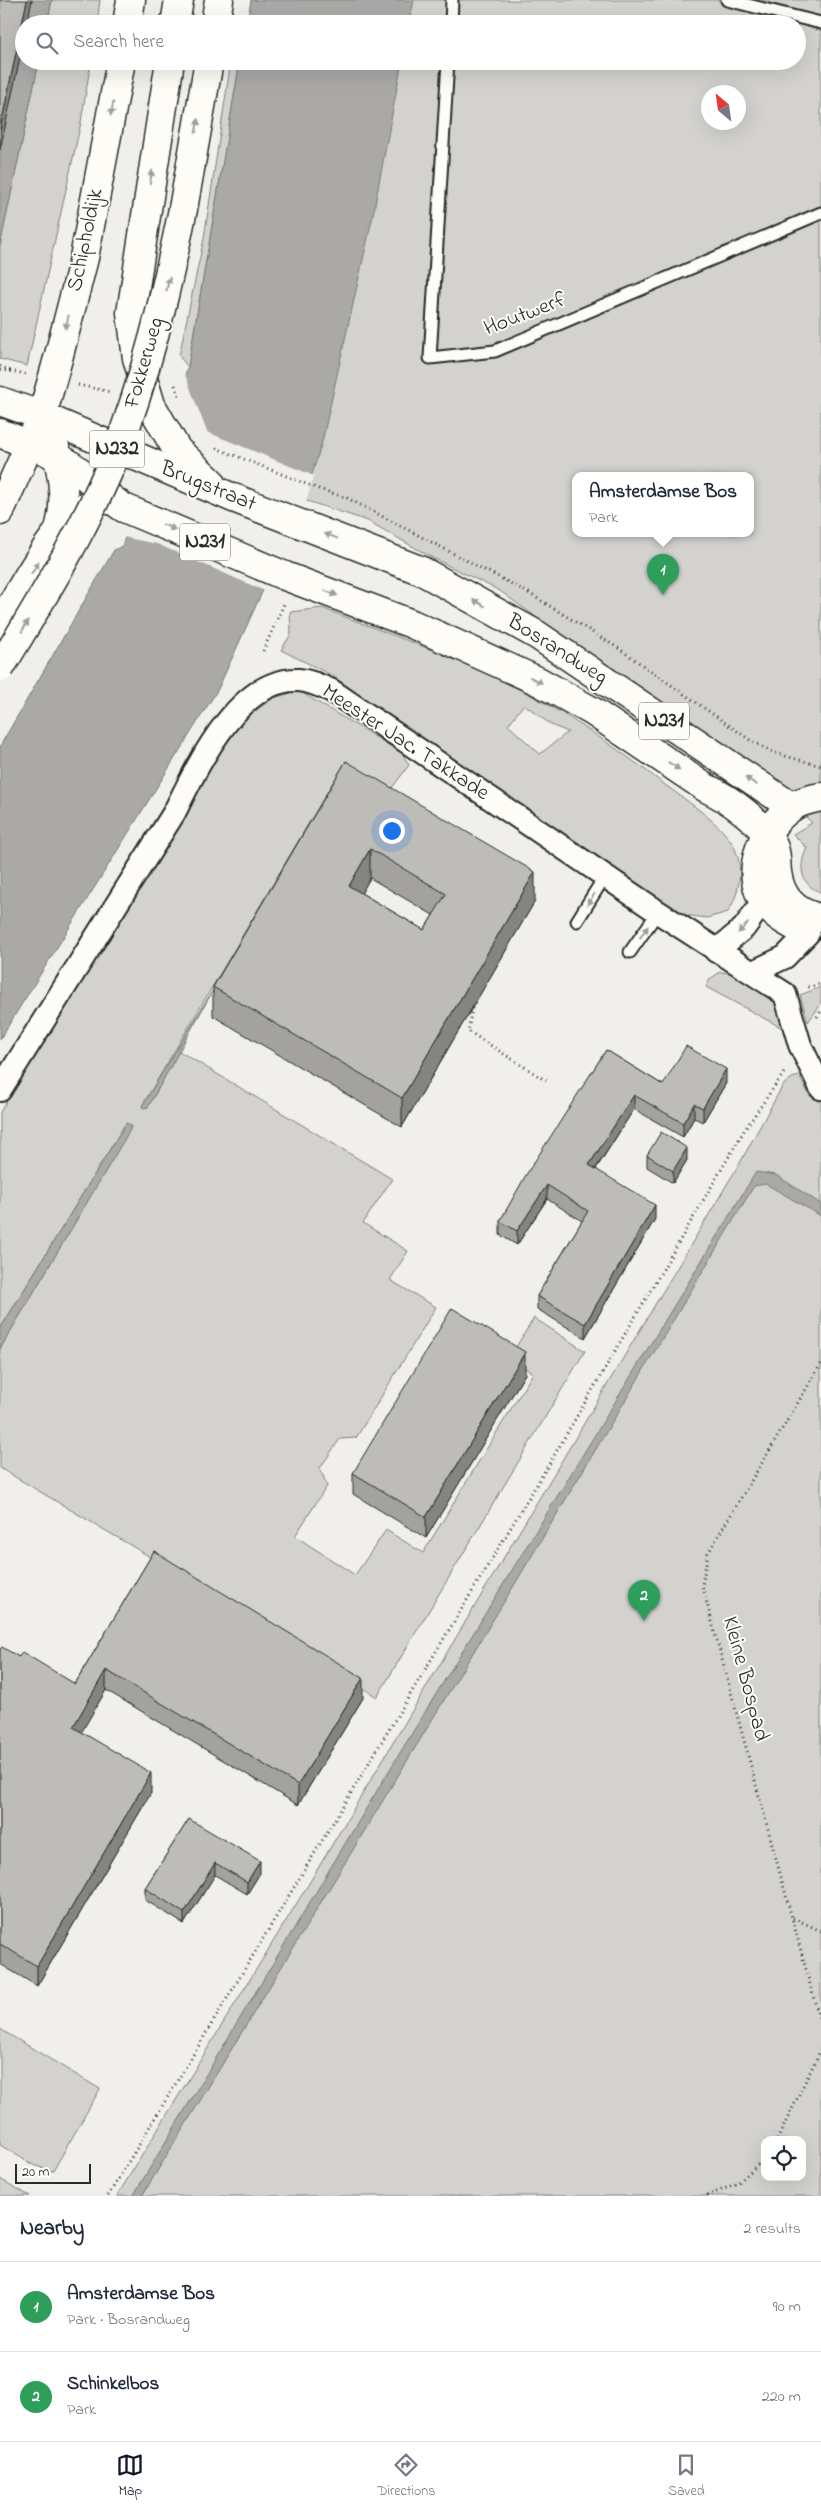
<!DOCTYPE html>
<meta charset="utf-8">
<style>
:root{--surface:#fff;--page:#f6f6f7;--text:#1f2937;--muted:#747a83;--line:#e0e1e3;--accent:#111827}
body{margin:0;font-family:"Indie Flower",sans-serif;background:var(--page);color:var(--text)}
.controls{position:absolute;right:15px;bottom:15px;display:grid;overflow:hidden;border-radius:10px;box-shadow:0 5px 20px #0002}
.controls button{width:45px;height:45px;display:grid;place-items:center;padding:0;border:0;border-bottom:1px solid var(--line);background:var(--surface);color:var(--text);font:25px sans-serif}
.compass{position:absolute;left:701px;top:85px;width:45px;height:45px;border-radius:50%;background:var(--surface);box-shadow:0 5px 20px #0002;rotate:331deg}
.scale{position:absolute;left:15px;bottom:12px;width:76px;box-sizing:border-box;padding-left:5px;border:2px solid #2b2b2b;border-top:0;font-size:14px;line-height:18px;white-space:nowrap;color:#2b2b2b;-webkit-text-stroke:4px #fdfcf7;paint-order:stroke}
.you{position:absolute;left:391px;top:830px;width:18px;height:18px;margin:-12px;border:4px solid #fff;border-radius:50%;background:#1a73e8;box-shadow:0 0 0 8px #1a73e833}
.badge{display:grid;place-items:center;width:32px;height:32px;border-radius:50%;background:var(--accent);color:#fff;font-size:16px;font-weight:700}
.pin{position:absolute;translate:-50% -41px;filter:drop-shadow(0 1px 2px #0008)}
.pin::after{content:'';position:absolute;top:26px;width:18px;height:15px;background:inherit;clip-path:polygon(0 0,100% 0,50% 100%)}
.popup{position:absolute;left:572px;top:472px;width:182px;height:65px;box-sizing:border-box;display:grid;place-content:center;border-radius:10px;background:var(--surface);filter:drop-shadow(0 1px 4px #0005);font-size:16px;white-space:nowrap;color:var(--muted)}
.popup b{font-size:19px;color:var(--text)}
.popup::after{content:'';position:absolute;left:50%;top:100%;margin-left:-10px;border:10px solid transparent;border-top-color:var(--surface)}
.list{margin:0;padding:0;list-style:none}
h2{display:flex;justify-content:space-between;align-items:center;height:65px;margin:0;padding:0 20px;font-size:21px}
h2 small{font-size:16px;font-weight:400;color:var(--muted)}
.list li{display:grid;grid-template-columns:32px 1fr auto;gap:15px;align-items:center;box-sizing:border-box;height:90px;padding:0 20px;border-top:1px solid var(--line)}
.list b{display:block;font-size:19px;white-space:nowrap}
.list p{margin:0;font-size:16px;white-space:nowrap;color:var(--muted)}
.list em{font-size:16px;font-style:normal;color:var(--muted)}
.icon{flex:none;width:28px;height:28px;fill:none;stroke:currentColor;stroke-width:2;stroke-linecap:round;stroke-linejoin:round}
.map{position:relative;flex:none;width:821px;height:2196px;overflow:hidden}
.search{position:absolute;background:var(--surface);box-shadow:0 5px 20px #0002;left:15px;right:15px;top:15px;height:55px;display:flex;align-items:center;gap:12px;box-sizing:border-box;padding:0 18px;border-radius:28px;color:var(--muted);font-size:19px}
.sheet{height:245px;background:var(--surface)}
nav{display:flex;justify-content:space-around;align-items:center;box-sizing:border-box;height:70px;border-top:1px solid var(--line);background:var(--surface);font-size:14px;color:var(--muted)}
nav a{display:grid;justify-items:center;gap:2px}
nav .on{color:var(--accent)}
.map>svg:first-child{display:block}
.green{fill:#d3d2cf;stroke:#7f7e7d;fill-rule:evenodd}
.water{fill:#aaa9a7;stroke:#777775}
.pier{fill:#f0efeb}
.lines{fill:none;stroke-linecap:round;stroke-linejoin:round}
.lane-casing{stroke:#2b2b2b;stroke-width:15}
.street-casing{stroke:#2b2b2b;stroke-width:26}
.secondary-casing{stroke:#2b2b2b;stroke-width:31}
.primary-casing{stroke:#2b2b2b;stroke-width:31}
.path{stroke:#2b2b2b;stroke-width:3;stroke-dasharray:1 4;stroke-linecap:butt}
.lane{stroke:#fdfcf7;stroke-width:11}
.street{stroke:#fdfcf7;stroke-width:22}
.secondary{stroke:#fdfcf7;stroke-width:28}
.primary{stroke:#fdfcf7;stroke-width:28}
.primary-bridge-casing{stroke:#2b2b2b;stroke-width:31;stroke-linecap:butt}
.primary-bridge{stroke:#fdfcf7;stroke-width:28}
.wall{fill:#a3a29e;stroke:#2b2b2b;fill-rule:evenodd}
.shaded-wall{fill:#848481;stroke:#2b2b2b}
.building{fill:#bdbcb8;stroke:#2b2b2b;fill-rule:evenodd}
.oneway{fill:#9e9e9b}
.labels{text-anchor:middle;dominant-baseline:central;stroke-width:4;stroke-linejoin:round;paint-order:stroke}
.shield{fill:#fdfcf7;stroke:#6a6a68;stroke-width:1}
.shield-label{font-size:21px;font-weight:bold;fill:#2b2b2b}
.street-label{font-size:22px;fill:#2b2b2b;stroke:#fdfcf7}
</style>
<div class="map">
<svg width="821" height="2196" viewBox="0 0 821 2196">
<rect width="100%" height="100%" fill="#f0efeb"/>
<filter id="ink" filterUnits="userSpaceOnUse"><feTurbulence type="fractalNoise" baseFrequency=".02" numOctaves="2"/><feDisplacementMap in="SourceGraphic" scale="10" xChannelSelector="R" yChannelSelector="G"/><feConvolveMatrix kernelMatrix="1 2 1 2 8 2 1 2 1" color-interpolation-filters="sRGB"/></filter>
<g filter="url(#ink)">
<!-- green -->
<g class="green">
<polygon points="52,0 100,0 97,24 47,24"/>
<path d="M298,0H821V892C800,886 798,865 807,848L793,834L812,823L786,797L500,591L433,558L368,521L304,500L286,61H797V24H293ZM708,92H738V122H708ZM576,476H750V534H576Z"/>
<polygon points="39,61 91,61 81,122 27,366 0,359 0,246"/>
<polygon points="231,61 240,61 188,367 179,356 204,238"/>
<path d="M322,608C383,632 446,653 505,682C561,709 614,746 664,784C684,799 715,819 730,840C745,861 741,891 728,912L707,918L684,915L518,813L333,676L281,650L291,634L290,612ZM524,704L551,725L568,732L540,754L508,725Z"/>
<polygon points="299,691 402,753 409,765 377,808 333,782 142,1106 148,1107 179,1051 392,1179 363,1223 408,1251 390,1280 436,1307 356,1438 340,1439 320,1468 327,1486 295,1536 355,1575 386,1530 423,1553 533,1373 509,1358 534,1318 585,1351 377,1697 184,1577 0,1468 0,1349 131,1127 127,1124 124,1126 0,1329 0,1112 235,726 273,698"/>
<polygon points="720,972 731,973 774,998 784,1029 706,987 710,979"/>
<polygon points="821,987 821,1004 808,1022 800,995"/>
<path d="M799,1076L810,1096L821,1102V2196H117L308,1885L741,1161L783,1085L792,1078ZM765,2140H802V2177H765Z"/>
<polygon points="0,2029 100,2089 53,2171 33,2165 0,2145"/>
<polygon points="0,2179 30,2196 0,2196"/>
</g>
<!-- water -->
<g class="water">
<polygon points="31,0 52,0 47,24 26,24"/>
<polygon points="251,0 414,0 409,24 247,24"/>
<polygon points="24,34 24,61 39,61 0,246 0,141"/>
<polygon points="240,61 402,61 373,215 322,442 304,500 218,689 0,1039 0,746 114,550 122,546 188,367"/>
<polygon points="216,985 148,1107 143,1108 142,1106"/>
<polygon points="126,1123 131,1125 130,1130 0,1349 0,1329"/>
<polygon points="756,1172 776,1175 821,1204 821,1216 766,1184 754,1186 513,1587 142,2196 133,2196 384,1779"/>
</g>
<!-- pier -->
<polygon class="pier" points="184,372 207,432 314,476 306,501 267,592 157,544 123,537"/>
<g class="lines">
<!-- lane casing -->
<g class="lane-casing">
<g id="lane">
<polyline points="727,0 821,23"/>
<polyline points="451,24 452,0"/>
<polyline points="448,61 430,358 495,351 821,213"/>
<polyline points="577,921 605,876"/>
<polyline points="630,952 658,912"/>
</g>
</g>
<!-- street casing -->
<g class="street-casing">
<g id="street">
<polyline points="716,951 744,928 764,900"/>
<polyline points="753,972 785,957 808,933"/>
<path d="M0,1090L174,813C197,767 238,677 299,680C311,681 321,686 332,691L658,912L785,994L800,1045L821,1088"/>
</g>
</g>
<!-- secondary casing -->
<g class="secondary-casing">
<g id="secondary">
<polyline points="0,401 42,416"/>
<polyline points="0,433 30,445"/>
</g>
</g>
<!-- primary casing -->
<g class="primary-casing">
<g id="primary">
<polyline points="127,24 131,0"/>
<polyline points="175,24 179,0"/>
<polyline points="215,24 219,0"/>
<polyline points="170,61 131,313 137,358 151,405 177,450 210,481"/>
<polyline points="183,209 209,61"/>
<polyline points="42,416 231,497 422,571 537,635 792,807"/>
<path d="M30,445C53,452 73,465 91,481C102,491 111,500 124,508L285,576L412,624L538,681L592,711L706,788C728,798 766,824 774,848C777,856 776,864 777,872C780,897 796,914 821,918"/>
<path d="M55,447C63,476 67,501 59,530"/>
<polyline points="0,511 42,416 59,355 84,258 121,61"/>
<path d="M0,624C20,593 65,499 105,500"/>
<path d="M805,931C793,926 778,918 769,908C741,877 760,829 792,807C800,801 811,799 821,797"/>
</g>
</g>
<!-- path -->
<g class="path">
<polyline points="0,366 11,371"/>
<polyline points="0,370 28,374"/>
<polyline points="78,385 111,392"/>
<polyline points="175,385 180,398"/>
<polyline points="216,448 319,489 347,498 527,592 618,648 750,740 775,753 821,766"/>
<polyline points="263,651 284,604"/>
<polyline points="808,987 821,984"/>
<polyline points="472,1008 468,1031 548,1082"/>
<polyline points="817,1017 821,1011"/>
<polyline points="821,1364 708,1553 702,1585 821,2025"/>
<polyline points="793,1918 821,1931"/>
<polyline points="777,2140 821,2049"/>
<polyline points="108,2196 549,1464 745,1129 786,1070"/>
<polyline points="707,2196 738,2183 765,2158"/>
</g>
<!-- lane -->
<use href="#lane" class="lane"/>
<!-- street -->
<use href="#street" class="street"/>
<!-- secondary -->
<use href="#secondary" class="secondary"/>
<!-- primary -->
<use href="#primary" class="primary"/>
<!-- primary-bridge casing -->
<g class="primary-bridge-casing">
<path id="primary-bridge" d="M0,668C41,600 84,531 114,458C146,378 166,293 183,209"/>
</g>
<!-- primary-bridge -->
<use href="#primary-bridge" class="primary-bridge"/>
</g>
<!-- wall -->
<g class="wall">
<path d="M346,761L535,901L402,1127L213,1016V987ZM370,878L433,915L424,930L361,893Z"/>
<polygon points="606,1050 663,1085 726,1083 703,1122 694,1118 683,1137 634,1109 596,1169 655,1219 585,1338 537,1309 537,1296 582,1221 547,1199 517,1245 500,1235 500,1221"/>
<polygon points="647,1155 687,1160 673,1183 647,1167"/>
<polygon points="525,1374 426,1538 353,1494 353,1473"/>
<polygon points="154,1551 363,1698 298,1805 106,1690 81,1732 151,1793 37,1986 0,1964 0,1649 19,1657 75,1684"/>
<polygon points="189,1819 260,1873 247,1894 215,1875 184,1924 145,1900 145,1888"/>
</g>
<!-- shaded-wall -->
<g class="shaded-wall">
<polygon points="27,0 32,0 27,24 24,24 24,39 0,150 0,129"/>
<polygon points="370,849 370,878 349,915 349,886"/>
<polygon points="535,872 535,901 402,1127 402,1098"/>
<polygon points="726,1069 726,1083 703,1122 703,1108"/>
<polygon points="634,1095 634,1109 589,1179 589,1165"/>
<polygon points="694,1104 694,1118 683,1137 683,1123"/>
<polygon points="687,1148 687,1160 673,1183 673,1171"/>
<polygon points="547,1185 547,1199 517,1245 517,1231"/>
<polygon points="655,1205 655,1219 585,1338 585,1324"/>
<polygon points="525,1352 525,1374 426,1538 426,1517"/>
<polygon points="106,1670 106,1690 73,1747 73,1727"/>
<polygon points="363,1678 363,1698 298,1805 298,1785"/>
<polygon points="151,1773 151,1793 37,1986 37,1966"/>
<polygon points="260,1861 260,1873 247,1894 247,1882"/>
<polygon points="215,1863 215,1875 184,1924 184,1913"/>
</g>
<!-- building -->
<g class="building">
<polygon points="0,0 27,0 0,129"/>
<path d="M346,761L535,872L402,1098L213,987ZM370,849L446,894L424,930L349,886Z"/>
<polygon points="686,1046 726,1069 703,1108 694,1104 683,1123 634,1095 589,1165 655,1205 585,1324 537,1296 588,1211 547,1185 517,1231 500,1221 526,1175 606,1050 663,1085"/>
<polygon points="661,1132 687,1148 673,1171 647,1155"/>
<polygon points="452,1308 525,1352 426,1517 353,1473"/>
<polygon points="154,1551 363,1678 298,1785 106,1670 73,1727 151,1773 37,1966 0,1944 0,1649 2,1647 19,1657 22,1652 75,1684"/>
<polygon points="189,1819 260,1861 247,1882 215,1863 184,1913 145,1888"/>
</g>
<!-- one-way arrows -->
<defs><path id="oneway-solid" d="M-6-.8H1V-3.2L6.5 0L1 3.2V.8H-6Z" transform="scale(1.25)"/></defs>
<g class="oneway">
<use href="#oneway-solid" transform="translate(112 109) rotate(101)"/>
<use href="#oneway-solid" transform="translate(197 126) rotate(-80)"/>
<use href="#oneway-solid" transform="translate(151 177) rotate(-81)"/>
<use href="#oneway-solid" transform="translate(168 284) rotate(-76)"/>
<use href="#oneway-solid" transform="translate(67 322) rotate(104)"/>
<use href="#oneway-solid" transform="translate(169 527) rotate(23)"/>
<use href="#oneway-solid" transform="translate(331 536) rotate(-159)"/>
<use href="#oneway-solid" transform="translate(35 568) rotate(-58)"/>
<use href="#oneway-solid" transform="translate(331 593) rotate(21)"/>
<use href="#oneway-solid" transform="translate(479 603) rotate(-151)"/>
<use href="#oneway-solid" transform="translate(25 626) rotate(-60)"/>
<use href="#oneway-solid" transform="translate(536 680) rotate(26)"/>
<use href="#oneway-solid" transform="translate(674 766) rotate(34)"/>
<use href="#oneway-solid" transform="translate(751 781) rotate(-147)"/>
<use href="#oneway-solid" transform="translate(591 899) rotate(122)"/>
<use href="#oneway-solid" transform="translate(743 928) rotate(134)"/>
<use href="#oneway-solid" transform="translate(644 932) rotate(-55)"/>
</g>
</g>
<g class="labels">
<!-- shield labels -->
<g class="shield">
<rect x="89.5" y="430.5" width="55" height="37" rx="4"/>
<rect x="180" y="523.5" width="50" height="37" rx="4"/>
<rect x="639" y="702.5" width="50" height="37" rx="4"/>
</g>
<g class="shield-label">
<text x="117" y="449">N232</text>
<text x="205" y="542">N231</text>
<text x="664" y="721">N231</text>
</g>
<!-- street labels -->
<g class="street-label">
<text transform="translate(86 240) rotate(-78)">Schipholdijk</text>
<text transform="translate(525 315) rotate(-21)">Houtwerf</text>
<text transform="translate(145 363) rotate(-74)">Fokkerweg</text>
<text transform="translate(208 487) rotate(22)">Brugstraat</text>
<text transform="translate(557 650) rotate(32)">Bosrandweg</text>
<text transform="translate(405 743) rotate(33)">Meester Jac. Takkade</text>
<text transform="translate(745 1679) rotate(75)">Kleine Bospad</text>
</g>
</g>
</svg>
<div class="controls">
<button><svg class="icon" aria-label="locate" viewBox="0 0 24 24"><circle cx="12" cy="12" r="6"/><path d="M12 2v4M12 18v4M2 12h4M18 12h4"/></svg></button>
</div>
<svg class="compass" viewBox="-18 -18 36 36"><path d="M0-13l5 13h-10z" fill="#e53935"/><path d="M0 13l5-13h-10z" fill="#747a83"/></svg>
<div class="scale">20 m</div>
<div class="you"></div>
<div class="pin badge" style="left:663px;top:595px;background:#2e9e5b">1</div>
<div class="popup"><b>Amsterdamse Bos</b>Park</div>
<div class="pin badge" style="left:644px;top:1621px;background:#2e9e5b">2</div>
<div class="search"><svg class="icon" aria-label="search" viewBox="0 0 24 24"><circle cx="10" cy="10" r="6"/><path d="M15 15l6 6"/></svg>Search here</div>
</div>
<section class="sheet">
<h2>Nearby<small>2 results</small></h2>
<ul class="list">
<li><span class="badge" style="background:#2e9e5b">1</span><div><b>Amsterdamse Bos</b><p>Park · Bosrandweg</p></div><em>90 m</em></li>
<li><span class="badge" style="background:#2e9e5b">2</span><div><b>Schinkelbos</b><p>Park</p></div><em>220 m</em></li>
</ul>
</section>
<nav>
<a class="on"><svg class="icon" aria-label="map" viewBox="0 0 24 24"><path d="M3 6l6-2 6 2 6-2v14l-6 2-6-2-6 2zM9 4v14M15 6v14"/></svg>Map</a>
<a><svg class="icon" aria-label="directions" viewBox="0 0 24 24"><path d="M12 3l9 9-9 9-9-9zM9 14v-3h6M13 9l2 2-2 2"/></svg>Directions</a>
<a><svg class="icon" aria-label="saved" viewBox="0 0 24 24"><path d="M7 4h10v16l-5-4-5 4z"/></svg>Saved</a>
</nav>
